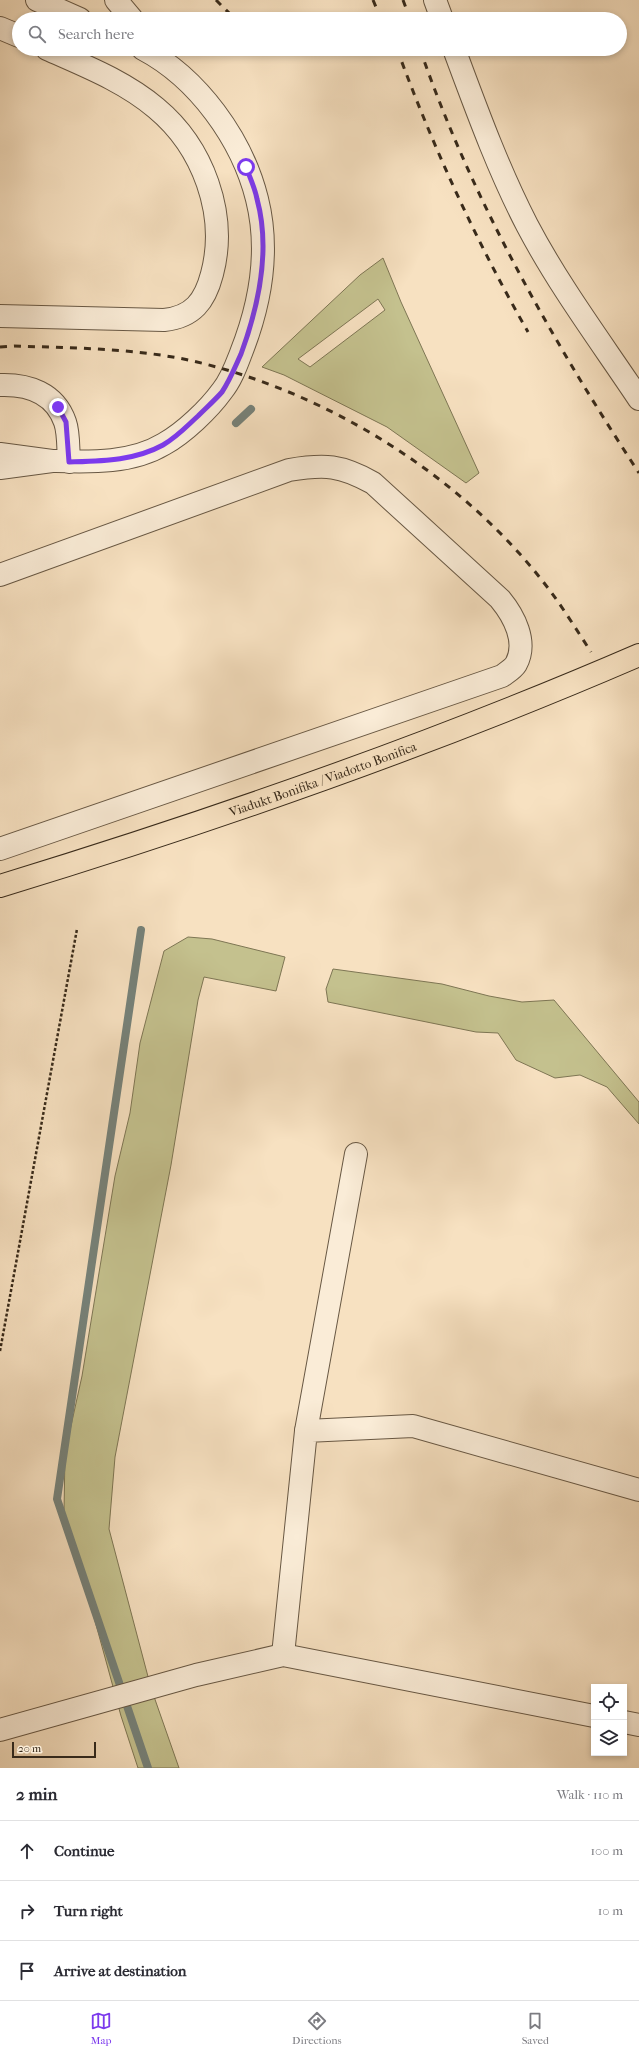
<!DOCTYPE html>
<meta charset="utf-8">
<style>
:root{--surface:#fff;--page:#f2f2f3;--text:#2b2b33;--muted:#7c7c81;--line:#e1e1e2;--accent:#7c3aed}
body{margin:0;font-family:"IM FELL French Canon",serif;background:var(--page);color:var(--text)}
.controls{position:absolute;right:12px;bottom:12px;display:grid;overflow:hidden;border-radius:0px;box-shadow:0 2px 6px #0003}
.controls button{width:36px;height:36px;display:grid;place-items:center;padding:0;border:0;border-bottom:1px solid var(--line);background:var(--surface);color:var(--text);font:20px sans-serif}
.scale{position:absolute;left:12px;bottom:10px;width:84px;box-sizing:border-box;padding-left:4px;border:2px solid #382a1a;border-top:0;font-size:11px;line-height:14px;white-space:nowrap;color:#382a1a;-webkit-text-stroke:3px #faecd7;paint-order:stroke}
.stop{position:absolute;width:12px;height:12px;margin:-9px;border:3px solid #7c3aed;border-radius:50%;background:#fff}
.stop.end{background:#7c3aed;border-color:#fff;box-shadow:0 1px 4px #0008}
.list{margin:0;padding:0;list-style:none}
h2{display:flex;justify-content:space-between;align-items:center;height:52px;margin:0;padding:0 16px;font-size:17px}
h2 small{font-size:13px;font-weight:400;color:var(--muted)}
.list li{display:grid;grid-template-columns:26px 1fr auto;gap:12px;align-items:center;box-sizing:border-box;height:60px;padding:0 16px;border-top:1px solid var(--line)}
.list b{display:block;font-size:15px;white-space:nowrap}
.list em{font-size:13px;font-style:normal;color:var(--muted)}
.icon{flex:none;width:22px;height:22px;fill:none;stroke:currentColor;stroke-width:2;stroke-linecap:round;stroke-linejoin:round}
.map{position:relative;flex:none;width:639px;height:1768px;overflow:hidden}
.search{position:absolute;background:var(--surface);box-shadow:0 2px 6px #0003;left:12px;right:12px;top:12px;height:44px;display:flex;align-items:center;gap:10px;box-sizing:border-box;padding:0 14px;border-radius:22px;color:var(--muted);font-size:15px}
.sheet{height:232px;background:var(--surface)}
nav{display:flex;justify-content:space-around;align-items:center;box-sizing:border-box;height:56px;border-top:1px solid var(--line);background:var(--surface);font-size:11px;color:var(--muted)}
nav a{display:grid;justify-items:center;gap:2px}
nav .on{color:var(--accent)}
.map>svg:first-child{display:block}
.green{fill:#c4c18e;stroke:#7e7654;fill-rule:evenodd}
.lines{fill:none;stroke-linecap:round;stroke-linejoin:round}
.stream{stroke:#76827a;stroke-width:8}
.minor-casing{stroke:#685844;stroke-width:24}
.major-casing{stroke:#382a1a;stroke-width:24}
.path{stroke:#382a1a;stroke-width:2.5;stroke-dasharray:3 2;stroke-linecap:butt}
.minor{stroke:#faecd7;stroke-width:22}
.major{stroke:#f7e1c1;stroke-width:22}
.rail{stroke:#382a1a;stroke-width:3;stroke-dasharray:7 7;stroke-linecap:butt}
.route{stroke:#7c3aed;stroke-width:5}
.labels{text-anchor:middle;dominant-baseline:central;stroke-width:3.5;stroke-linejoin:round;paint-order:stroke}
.street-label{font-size:13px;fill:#382a1a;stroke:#faecd7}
</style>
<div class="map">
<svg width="639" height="1768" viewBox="0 0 639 1768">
<rect width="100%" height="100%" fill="#f7e1c1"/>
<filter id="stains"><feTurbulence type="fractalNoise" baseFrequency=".005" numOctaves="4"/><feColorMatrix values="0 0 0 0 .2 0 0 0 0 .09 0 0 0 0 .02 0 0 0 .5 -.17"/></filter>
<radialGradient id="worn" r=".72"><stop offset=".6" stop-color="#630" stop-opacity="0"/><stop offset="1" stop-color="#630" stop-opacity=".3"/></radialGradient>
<!-- green -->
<g class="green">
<path d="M383,258L401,302L479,473L466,483L387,427L284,375L262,367L360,275ZM378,299L385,310L310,367L298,359Z"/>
<polygon points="188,937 212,939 285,957 276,991 204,977 198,1000 171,1165 115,1457 109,1529 151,1688 179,1768 138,1768 121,1716 80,1566 69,1541 64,1512 65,1453 82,1376 115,1176 130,1113 140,1043 164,951"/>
<polygon points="333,969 442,984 489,996 522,1002 554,1000 639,1102 639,1124 607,1087 580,1075 555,1078 516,1060 498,1033 476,1032 328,1002 326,989"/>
</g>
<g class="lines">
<!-- stream -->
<g class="stream">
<polyline points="236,423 251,409"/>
<polyline points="141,930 57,1499 148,1768"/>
</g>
<!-- minor casing -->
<g class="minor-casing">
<g id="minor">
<polyline points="37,0 80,19"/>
<polyline points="116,0 132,19"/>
<polyline points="435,0 442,19"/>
<polyline points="0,28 19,36"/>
<path d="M454,49C476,108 498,169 527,225C559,286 601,342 639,399"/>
<path d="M0,316L164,320C193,317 205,301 212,274C228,214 203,147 156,108C124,81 85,66 47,49"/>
<path d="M0,385C28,384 55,393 65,422C69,433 68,449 69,462"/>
<polyline points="0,454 52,461 0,468"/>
<path d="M52,461C89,462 131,464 164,444C184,433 209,409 222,391C231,380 236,366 241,353C260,305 270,251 257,199C242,139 198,78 143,49"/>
<path d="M0,575L289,470C325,464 341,465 373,483L500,599C514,616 528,642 516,664C513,669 506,673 502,676L0,849"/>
<polyline points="306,1431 356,1154"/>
<polyline points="283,1655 306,1431 413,1426 639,1490"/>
<polyline points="624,1722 639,1725"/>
<polyline points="0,1730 196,1675 283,1655 594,1716"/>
</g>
</g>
<!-- major casing -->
<g class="major-casing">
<g id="major">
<path id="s1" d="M0,886C216,820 431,745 639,655"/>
</g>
</g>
<!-- path -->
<polyline class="path" points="0,1351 77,929"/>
<!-- minor -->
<use href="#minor" class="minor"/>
<!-- major -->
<use href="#major" class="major"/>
<!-- rail -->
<g class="rail">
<polyline points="216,0 235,19"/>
<polyline points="373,0 381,19"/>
<polyline points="403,0 410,19"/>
<path d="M397,49C433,147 476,241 528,332"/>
<path d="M420,49C472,200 552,340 639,473"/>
<path d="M0,347L14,346C74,348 134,348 193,361C330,393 466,478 551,592C565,611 578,632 591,652"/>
</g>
</g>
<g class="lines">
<!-- route -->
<path class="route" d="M58,407L66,422L69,462C101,461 134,461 163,445C177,437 187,426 198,416C206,408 215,400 222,392C230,380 235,367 241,354C259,305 271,250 257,199C255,188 250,178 246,167"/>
</g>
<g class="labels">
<!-- street labels -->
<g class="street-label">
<text stroke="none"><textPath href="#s1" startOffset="340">Viadukt Bonifika / Viadotto Bonifica</textPath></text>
</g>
</g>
<rect width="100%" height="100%" filter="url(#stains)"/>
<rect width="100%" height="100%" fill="url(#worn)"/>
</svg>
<div class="controls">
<button><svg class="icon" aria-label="locate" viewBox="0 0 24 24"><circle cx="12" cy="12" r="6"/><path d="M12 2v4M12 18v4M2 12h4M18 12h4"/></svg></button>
<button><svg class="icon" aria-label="layers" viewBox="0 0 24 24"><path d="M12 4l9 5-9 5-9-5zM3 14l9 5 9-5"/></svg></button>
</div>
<div class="scale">20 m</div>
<div class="stop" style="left:246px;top:167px"></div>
<div class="stop end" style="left:58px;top:407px"></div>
<div class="search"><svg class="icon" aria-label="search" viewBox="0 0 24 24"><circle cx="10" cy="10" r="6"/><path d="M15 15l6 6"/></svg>Search here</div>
</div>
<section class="sheet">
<h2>2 min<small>Walk · 110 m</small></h2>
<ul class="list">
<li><svg class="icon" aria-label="ahead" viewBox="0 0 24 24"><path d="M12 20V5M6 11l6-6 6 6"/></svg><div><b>Continue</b></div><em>100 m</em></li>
<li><svg class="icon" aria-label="right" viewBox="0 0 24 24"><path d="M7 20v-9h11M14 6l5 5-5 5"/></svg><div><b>Turn right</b></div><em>10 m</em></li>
<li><svg class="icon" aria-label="arrive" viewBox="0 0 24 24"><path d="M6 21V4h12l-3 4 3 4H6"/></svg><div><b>Arrive at destination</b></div></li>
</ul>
</section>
<nav>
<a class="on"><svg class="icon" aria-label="map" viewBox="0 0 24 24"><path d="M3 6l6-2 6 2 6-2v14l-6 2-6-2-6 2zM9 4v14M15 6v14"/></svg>Map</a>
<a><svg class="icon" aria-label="directions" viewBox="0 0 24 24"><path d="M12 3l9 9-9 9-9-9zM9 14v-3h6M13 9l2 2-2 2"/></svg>Directions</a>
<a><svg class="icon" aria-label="saved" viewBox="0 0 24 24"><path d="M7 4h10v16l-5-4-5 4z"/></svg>Saved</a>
</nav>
